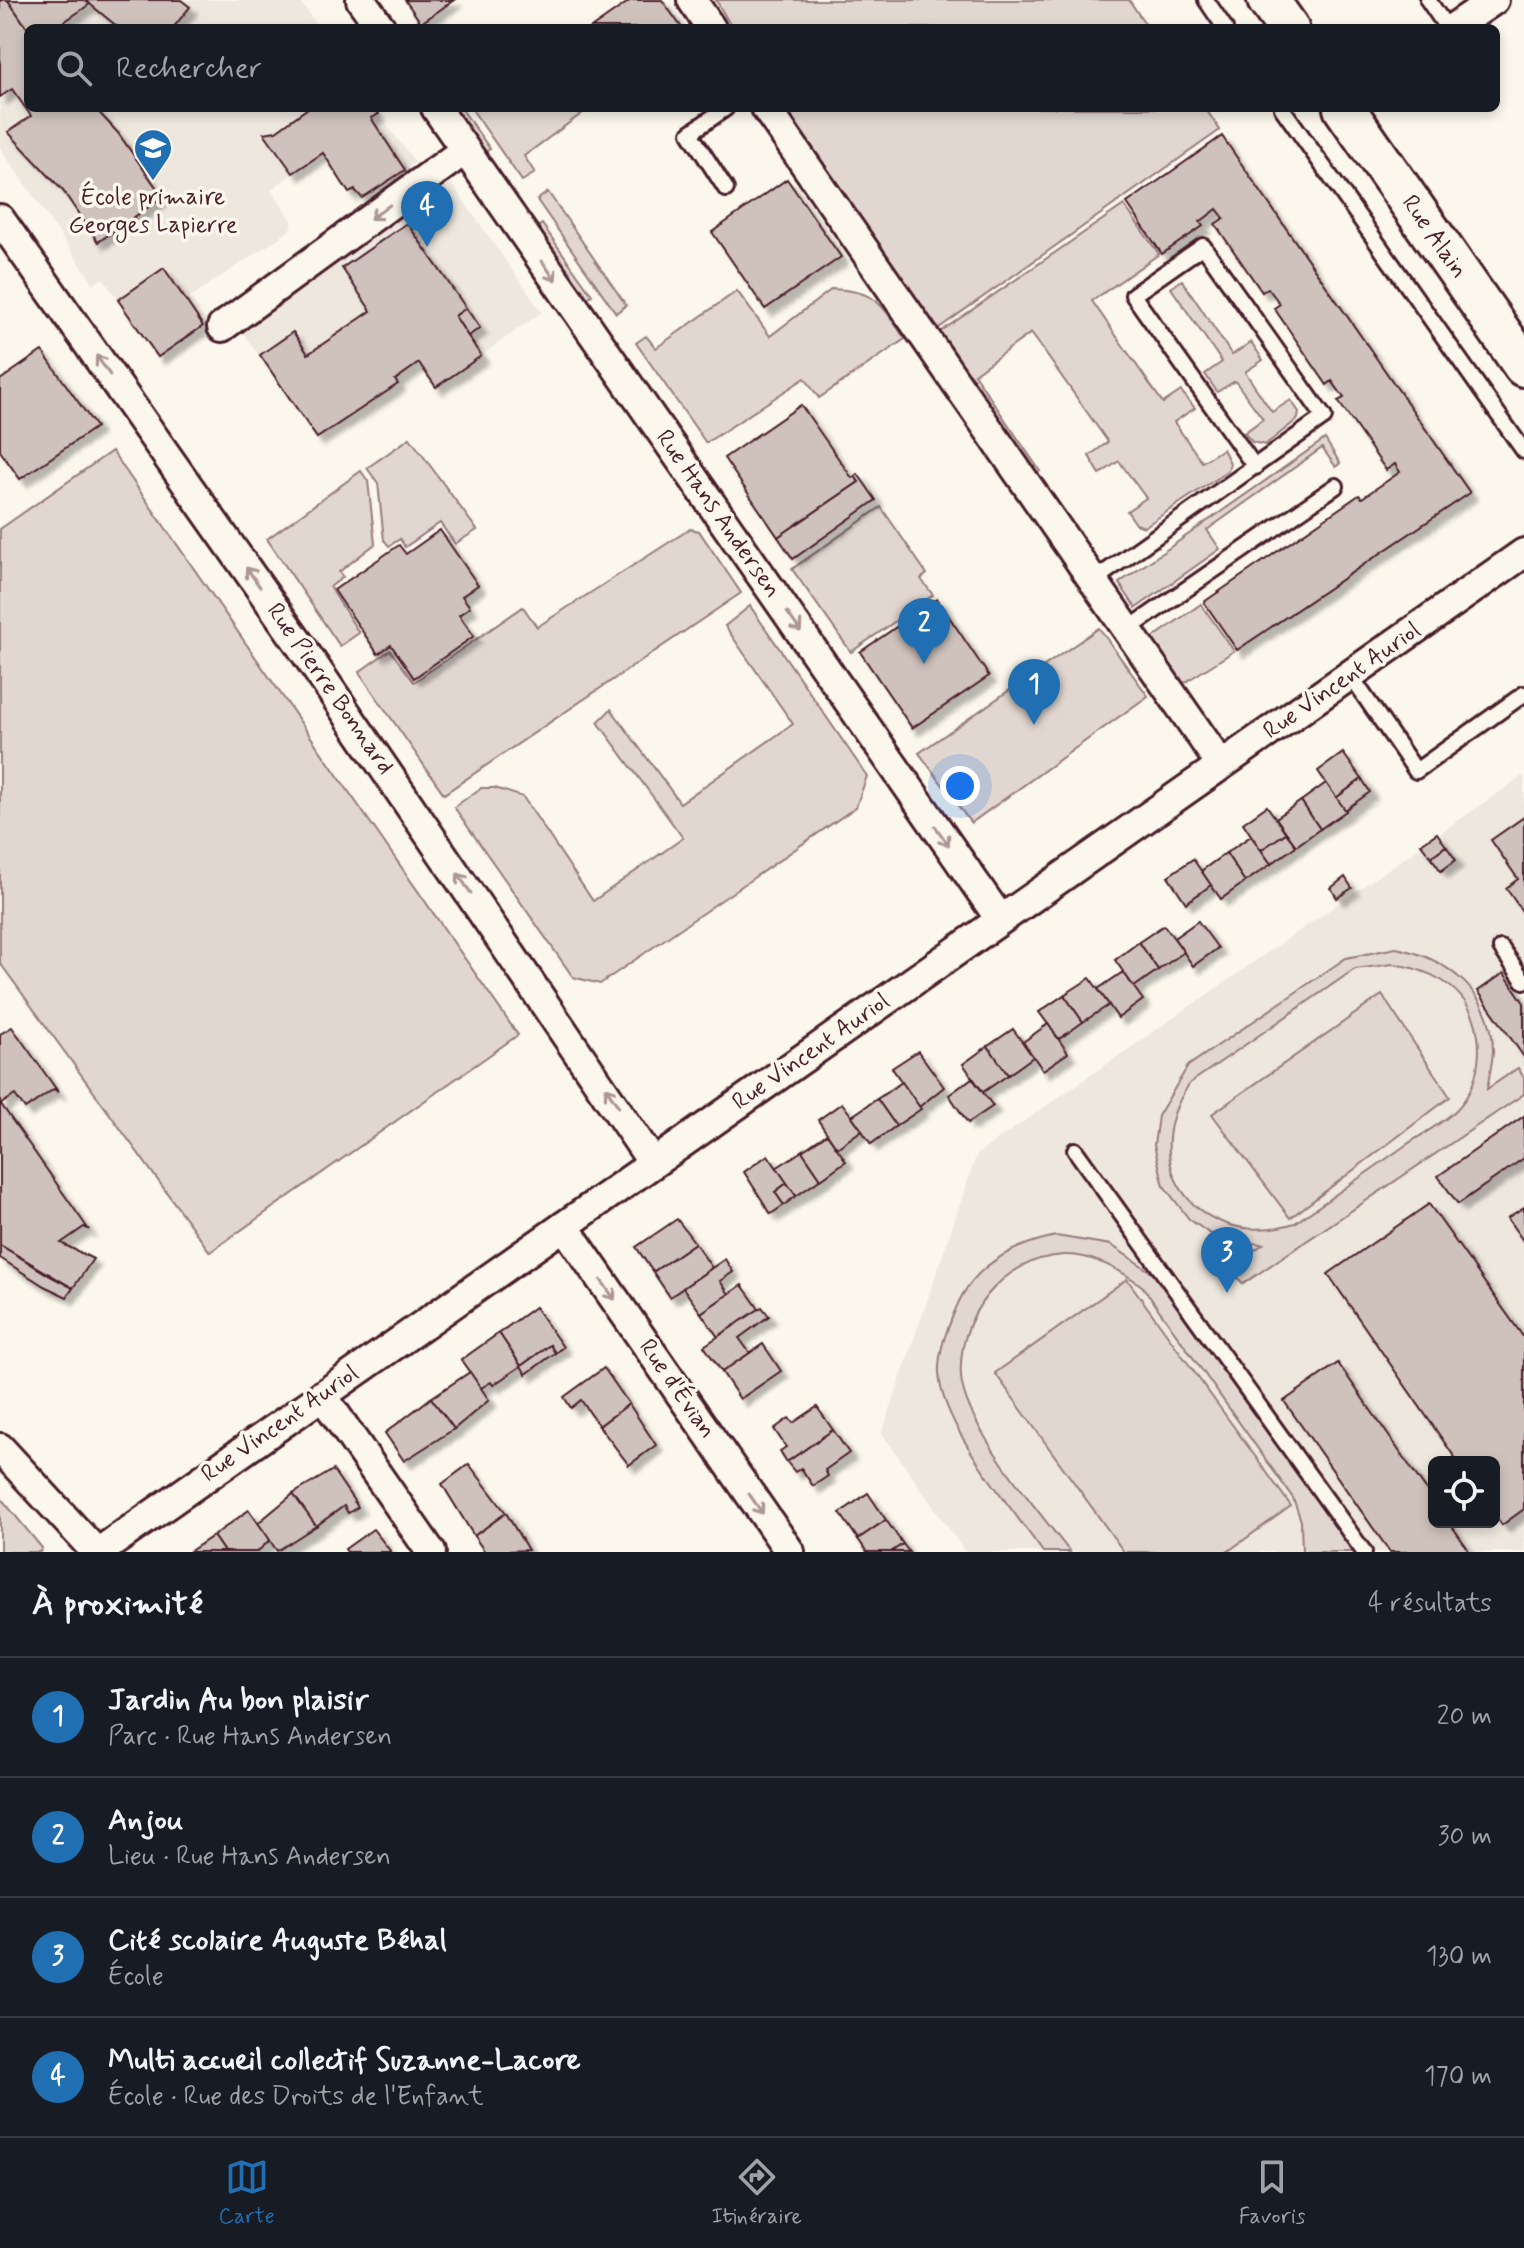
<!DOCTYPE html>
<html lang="fr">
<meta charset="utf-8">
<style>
:root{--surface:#171b24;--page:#242831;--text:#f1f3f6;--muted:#9ea1a6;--line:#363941;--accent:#1f6fb2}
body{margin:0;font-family:Mynerve,sans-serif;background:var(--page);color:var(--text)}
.controls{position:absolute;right:24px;bottom:24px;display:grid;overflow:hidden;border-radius:12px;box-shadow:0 4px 12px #0003}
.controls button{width:72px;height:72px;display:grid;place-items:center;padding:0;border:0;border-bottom:2px solid var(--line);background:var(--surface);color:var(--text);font:40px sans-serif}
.you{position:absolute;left:960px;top:786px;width:28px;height:28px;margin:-20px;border:6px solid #fff;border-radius:50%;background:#1a73e8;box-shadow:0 0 0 12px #1a73e833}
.badge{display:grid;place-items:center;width:52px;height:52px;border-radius:50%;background:var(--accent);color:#fff;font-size:26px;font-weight:700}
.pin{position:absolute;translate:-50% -66px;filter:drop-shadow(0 2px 4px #0008)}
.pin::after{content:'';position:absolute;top:42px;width:28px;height:24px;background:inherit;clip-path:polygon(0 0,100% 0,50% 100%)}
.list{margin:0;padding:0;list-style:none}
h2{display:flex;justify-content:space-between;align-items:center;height:104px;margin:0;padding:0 32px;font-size:34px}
h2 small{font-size:26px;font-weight:400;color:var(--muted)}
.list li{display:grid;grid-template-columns:52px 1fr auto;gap:24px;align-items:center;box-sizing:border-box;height:120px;padding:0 32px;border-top:2px solid var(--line)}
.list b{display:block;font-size:30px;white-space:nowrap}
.list p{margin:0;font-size:26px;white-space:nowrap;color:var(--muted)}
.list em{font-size:26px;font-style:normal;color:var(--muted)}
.icon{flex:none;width:44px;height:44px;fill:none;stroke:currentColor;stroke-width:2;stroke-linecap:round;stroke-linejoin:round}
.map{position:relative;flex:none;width:1524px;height:1552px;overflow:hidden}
.search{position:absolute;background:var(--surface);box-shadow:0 4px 12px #0003;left:24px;right:24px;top:24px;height:88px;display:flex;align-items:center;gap:20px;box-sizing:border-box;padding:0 28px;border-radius:12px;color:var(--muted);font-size:30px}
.sheet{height:584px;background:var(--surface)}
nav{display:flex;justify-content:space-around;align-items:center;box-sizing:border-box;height:112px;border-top:2px solid var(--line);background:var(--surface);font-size:22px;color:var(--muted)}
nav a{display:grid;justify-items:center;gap:4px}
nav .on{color:var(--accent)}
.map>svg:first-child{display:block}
.built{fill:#eee7de;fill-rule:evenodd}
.green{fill:#e2d7d0;stroke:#967b7e;stroke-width:2;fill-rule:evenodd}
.building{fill:#cfc2bc;stroke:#4a1f2b;stroke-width:2;filter:url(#shadow)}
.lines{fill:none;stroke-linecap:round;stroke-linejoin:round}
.lane-casing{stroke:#4a1f2b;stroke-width:20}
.street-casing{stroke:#4a1f2b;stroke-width:34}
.secondary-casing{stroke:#4a1f2b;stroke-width:46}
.lane{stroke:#fbf7ec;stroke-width:14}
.street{stroke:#fbf7ec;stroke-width:28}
.secondary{stroke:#fbf7ec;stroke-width:40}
.oneway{stroke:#ab9695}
.labels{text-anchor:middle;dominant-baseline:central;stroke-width:7;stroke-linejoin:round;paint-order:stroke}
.poi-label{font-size:24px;fill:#4a1f2b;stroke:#fbf7ec}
.street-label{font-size:24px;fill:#4a1f2b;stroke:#fbf7ec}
</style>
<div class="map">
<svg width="1524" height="1552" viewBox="0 0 1524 1552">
<defs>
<filter id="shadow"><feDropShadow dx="7" dy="7" stdDeviation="2" flood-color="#0004"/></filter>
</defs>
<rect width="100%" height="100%" fill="#fbf7ec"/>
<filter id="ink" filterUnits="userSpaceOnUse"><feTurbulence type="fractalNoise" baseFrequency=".0125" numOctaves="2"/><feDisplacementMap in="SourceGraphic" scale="16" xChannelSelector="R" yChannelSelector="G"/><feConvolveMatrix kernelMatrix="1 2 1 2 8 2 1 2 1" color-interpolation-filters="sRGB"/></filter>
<g filter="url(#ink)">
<!-- built -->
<g class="built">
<polygon points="0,0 299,0 319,28 28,28 28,108 374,108 415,162 362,198 355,190 349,193 323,154 293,173 271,190 293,222 289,231 186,300 203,326 158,357 103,278 94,284 0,148"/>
<polygon points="451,183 542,312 436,387 418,363 395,380 398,384 317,438 240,329"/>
<path d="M1524,775V1552H965L882,1433L977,1154ZM1434,1462H1494V1522H1434Z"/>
</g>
<!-- green -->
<g class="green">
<polygon points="716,0 1129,0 1148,28 732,28"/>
<polygon points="447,108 461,108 490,149 476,158"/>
<polygon points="471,108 581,108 584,112 524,156 535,173 522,181"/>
<polygon points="786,108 1205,108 1220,130 936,330"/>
<polygon points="548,192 626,305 616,313 537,200"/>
<polygon points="1124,205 1159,254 1092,301 1163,403 1181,391 1195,408 1174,422 1202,462 1223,449 1230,463 1228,471 1144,527 1136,524 1127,511 1146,498 1119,461 1100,474 1089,456 1108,442 1031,333 974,374 1040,471 1034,475 937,334"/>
<polygon points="542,224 592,295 579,304 528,233"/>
<polygon points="1182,280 1232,355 1251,342 1263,360 1245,372 1272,412 1291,400 1299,412 1298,419 1265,445 1252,442 1244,433 1263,419 1235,381 1217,392 1205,374 1222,362 1171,288"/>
<path d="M832,289C878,291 881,304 905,339L819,398L805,378L706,443L636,343L646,336L656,348L737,291L770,336Z"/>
<polygon points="410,438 477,530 455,544 440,523 405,547 400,539 389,546 384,540 378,483 367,468"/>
<polygon points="1325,439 1340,463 1336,467 1322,448 1207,530 1220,549 1136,608 1119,583"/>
<polygon points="112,451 518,1035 210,1252 0,963 0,529"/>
<polygon points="361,471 368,481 375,544 339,572 343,577 330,587 359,633 340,646 267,539"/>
<polygon points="881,507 927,574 921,579 933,595 851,652 792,569"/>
<polygon points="690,529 699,531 741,593 444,794 359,672 390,650 414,682 523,607 537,627"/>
<polygon points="1201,604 1234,651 1181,685 1150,640"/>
<polygon points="750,606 867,776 856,807 600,984 573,977 454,807 481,788 495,788 523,797 593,901 683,838 598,722 611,709 680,803 793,724 725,626"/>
<polygon points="1099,628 1148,696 971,823 919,753"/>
<path d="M1396,948C1448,958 1494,995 1493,1052C1492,1064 1489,1077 1487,1089L1518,1068L1524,1078V1094L1243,1284L1230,1268L1263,1244L1234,1242L1209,1233L1189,1219L1164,1186L1154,1145L1158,1116L1188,1066L1346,958ZM1393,964C1427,969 1461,984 1474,1019C1484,1049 1479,1087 1456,1110C1442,1124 1422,1134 1406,1145C1369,1171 1332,1197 1295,1223C1201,1252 1132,1167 1190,1083L1355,969Z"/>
<polygon points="1382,995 1450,1097 1290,1218 1212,1114"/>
<path d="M1056,1236L1111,1245L1154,1274L1353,1552H1302L1301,1521L1293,1498L1142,1286C1121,1270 1091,1254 1064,1255C1001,1258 957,1318 961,1377C965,1427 1039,1511 1070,1552H1043C1012,1508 941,1426 939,1373C938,1350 948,1328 956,1308C974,1265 1012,1245 1056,1236Z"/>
<polygon points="1127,1279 1291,1506 1227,1552 1124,1552 995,1373"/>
<polygon points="0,1497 42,1548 40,1552 0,1552"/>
</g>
<!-- building -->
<g class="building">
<polygon points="0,0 8,0 28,29 28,108 95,108 118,133 163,197 98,242 63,191 8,132 31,116 12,89 0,97"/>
<polygon points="8,0 85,0 90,4 55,28 28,29"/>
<polygon points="85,0 181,0 190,7 173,28 119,28"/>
<polygon points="405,0 454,0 421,23"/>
<polygon points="631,0 662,0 682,28 591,28"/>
<polygon points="308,108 374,108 379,114 371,118 405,170 362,198 355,190 349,193 323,153 293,173 264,133 276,131"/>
<polygon points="1222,136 1470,493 1237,650 1204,602 1359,495 1362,498 1400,472 1395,464 1386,470 1338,401 1344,398 1332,381 1327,385 1274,308 1280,304 1268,288 1262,292 1215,224 1224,218 1217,209 1200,222 1203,226 1162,254 1127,203"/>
<polygon points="787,179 841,257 765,309 712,232"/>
<polygon points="407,223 466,308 455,316 481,356 436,387 419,363 395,380 398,384 317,438 260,355 293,332 308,354 371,311 342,268"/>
<polygon points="164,268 203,326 158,357 118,300"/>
<polygon points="466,308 480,328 468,336 455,316"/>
<polygon points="42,351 96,427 20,479 0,451 0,380"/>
<polygon points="801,405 852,478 855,476 859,482 778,537 724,458"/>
<polygon points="858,474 876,500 793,559 778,537 859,482 855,476"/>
<polygon points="440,530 478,585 462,596 470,607 459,615 474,636 414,678 391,645 378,654 334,590 399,545 406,554"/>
<polygon points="937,599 989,676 912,728 860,652"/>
<polygon points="1343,753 1362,779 1336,798 1318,771"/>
<polygon points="1362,779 1370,792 1345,810 1336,798"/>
<polygon points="1326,783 1346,811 1320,829 1301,801"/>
<polygon points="1301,801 1320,829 1296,846 1276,818"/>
<polygon points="1267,806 1286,833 1261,850 1243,823"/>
<polygon points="1524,817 1524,914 1506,888 1518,879 1491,840"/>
<polygon points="1286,833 1296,846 1271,864 1261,850"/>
<polygon points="1437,833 1446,846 1431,857 1421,844"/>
<polygon points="1251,836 1271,864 1245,882 1226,853"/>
<polygon points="1446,846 1456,860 1441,871 1431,857"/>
<polygon points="1226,853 1245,882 1221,899 1201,871"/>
<polygon points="1193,859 1211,885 1186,903 1168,876"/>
<polygon points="1345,877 1352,888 1337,898 1331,888"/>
<polygon points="1198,921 1218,948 1193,966 1174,938"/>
<polygon points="1164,925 1184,952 1158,970 1139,942"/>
<polygon points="1139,942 1158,970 1134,987 1115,960"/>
<polygon points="1123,972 1143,1000 1118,1018 1098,989"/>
<polygon points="1504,973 1524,1003 1524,1057 1478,991"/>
<polygon points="1090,978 1109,1005 1083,1022 1064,995"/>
<polygon points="1064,995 1083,1022 1059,1039 1039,1012"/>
<polygon points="1048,1024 1068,1053 1043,1070 1023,1042"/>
<polygon points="12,1027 59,1093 54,1089 25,1109 15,1095 1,1104 89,1230 84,1227 61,1243 93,1259 73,1288 0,1245 0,1034"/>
<polygon points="1013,1029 1033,1057 1008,1075 988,1046"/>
<polygon points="988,1046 1008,1075 983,1092 963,1064"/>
<polygon points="918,1051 944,1087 919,1107 892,1068"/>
<polygon points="972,1078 993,1106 968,1123 949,1095"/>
<polygon points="902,1082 921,1109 896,1126 877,1099"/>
<polygon points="877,1099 896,1126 871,1144 852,1116"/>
<polygon points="842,1103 862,1130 837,1148 818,1120"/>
<polygon points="1524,1116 1524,1158 1458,1204 1438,1176"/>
<polygon points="827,1134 846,1161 821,1179 802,1151"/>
<polygon points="802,1151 821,1179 796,1196 776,1168"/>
<polygon points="768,1155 787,1183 775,1192 784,1205 771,1214 744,1172"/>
<polygon points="787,1183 796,1196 784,1205 775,1192"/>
<polygon points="1429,1204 1524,1338 1524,1509 1502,1525 1494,1514 1494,1462 1458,1462 1328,1274"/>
<polygon points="1524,1207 1524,1242 1507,1218"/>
<polygon points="677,1219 695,1243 653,1272 636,1247"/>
<polygon points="695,1243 712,1268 670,1297 653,1272"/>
<polygon points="0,1245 50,1276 73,1288 67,1297 44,1286 0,1258"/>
<polygon points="725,1259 733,1272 720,1281 729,1294 701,1313 683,1288"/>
<polygon points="742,1285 759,1309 718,1337 701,1313"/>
<polygon points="535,1307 563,1347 555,1353 550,1345 521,1366 499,1333"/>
<polygon points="762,1307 769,1316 739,1338 750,1353 722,1372 704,1346"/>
<polygon points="499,1333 521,1366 493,1385 491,1382 481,1388 461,1360"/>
<polygon points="763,1344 781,1371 740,1399 722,1372"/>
<polygon points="550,1345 555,1353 526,1374 521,1366"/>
<polygon points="1338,1363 1434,1501 1434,1522 1449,1522 1468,1549 1463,1552 1390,1552 1284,1401"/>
<polygon points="604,1368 629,1404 599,1426 581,1400 571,1408 564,1397"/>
<polygon points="470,1372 489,1400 454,1429 431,1398"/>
<polygon points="431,1398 454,1429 404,1461 385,1433"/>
<polygon points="629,1404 656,1445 629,1465 599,1426"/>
<polygon points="817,1407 833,1430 787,1462 780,1451 786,1447 774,1429 789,1418 793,1423"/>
<polygon points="833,1430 849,1453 825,1470 828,1476 813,1486 801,1468 795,1472 787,1462"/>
<polygon points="469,1464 506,1513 474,1536 442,1484"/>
<polygon points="333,1470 358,1507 348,1513 344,1506 316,1526 293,1494"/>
<polygon points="868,1493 886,1520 858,1539 840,1513"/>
<polygon points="293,1494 316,1526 277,1551 258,1523"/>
<polygon points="249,1510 270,1540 257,1552 224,1552 213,1536"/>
<polygon points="506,1513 528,1550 485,1552 474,1536"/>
<polygon points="886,1520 903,1544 891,1552 867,1552 858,1539"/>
<polygon points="373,1529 391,1552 347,1552 345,1549"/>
<polygon points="213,1536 224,1552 189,1552"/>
<polygon points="903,1544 909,1552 891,1552"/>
</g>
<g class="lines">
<!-- lane casing -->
<g class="lane-casing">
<g id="lane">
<polyline points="1206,0 1225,28"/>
<polyline points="1428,0 1447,28"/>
<polyline points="1282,108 1524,451"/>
<polyline points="726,189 690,133 726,108"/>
<polyline points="1093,581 1324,417 1203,246 1133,295 1255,467"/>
<polyline points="1127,630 1336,486"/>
<polyline points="1350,675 1416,771 1524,694"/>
<polyline points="1501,948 1524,981"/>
<polyline points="1075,1150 1364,1552"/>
</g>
</g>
<!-- street casing -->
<g class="street-casing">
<g id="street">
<polyline points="361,0 381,28"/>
<polyline points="692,0 711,28"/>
<polyline points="1453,28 1494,0"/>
<polyline points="436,108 1000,919"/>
<polyline points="766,108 1221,765"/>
<polyline points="0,219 298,642 653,1163"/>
<polyline points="222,327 465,150"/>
<polyline points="564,1226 790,1552"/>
<polyline points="322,1395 431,1552"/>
<polyline points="0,1448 96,1552"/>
<polyline points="99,1552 1524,553"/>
</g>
</g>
<!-- secondary casing -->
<g class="secondary-casing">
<g id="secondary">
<polyline points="1268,0 1288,28"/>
<polyline points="1344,108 1524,366"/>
</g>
</g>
<!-- lane -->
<use href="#lane" class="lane"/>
<!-- street -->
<use href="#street" class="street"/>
<!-- secondary -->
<use href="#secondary" class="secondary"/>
</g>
<!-- one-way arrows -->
<defs><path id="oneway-shaft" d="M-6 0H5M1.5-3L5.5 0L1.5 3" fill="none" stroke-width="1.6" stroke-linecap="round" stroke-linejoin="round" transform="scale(2)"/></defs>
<g class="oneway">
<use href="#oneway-shaft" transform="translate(380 212) rotate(144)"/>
<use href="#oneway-shaft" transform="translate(549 271) rotate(55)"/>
<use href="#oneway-shaft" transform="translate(103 365) rotate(-125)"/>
<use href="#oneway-shaft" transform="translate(253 577) rotate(-125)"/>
<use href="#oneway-shaft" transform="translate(794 622) rotate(55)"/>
<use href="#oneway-shaft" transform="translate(942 836) rotate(55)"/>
<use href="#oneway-shaft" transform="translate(464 883) rotate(-125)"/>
<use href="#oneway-shaft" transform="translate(612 1097) rotate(-124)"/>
<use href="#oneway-shaft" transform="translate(608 1290) rotate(55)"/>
<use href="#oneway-shaft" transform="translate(756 1504) rotate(55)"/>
</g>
</g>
<!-- icons -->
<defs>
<g id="school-pin" transform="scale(2)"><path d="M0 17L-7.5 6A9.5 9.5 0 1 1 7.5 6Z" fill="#1f6fb2" stroke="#fbf7ec"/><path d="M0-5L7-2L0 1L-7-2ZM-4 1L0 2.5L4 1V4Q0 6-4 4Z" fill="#fff"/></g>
</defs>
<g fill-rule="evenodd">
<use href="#school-pin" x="153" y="148"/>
</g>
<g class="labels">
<!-- poi labels -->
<g class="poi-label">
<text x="153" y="197">École primaire<tspan x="153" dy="28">Georges Lapierre</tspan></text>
</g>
<!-- street labels -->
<g class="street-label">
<text transform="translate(1434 237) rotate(55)">Rue Alain</text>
<text transform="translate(718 514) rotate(55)">Rue Hans Andersen</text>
<text transform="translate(1342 681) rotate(-35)">Rue Vincent Auriol</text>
<text transform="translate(330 689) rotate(55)">Rue Pierre Bonnard</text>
<text transform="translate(811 1052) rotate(-35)">Rue Vincent Auriol</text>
<text transform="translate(677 1389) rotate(55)">Rue d'Évian</text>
<text transform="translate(280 1424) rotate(-35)">Rue Vincent Auriol</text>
</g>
</g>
</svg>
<div class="controls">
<button><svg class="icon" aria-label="locate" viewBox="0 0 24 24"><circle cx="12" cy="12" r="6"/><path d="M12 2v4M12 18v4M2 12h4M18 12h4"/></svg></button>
</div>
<div class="you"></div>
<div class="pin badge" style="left:1034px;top:725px">1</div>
<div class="pin badge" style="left:924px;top:664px">2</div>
<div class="pin badge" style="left:1227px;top:1293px">3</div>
<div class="pin badge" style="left:427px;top:247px">4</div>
<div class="search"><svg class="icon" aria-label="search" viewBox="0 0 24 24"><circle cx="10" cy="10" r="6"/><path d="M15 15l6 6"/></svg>Rechercher</div>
</div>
<section class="sheet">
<h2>À proximité<small>4 résultats</small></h2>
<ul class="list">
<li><span class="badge">1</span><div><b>Jardin Au bon plaisir</b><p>Parc · Rue Hans Andersen</p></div><em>20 m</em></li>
<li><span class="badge">2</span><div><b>Anjou</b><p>Lieu · Rue Hans Andersen</p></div><em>30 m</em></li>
<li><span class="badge">3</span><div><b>Cité scolaire Auguste Béhal</b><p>École</p></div><em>130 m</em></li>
<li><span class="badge">4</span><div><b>Multi accueil collectif Suzanne-Lacore</b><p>École · Rue des Droits de l'Enfant</p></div><em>170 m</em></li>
</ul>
</section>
<nav>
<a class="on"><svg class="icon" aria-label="map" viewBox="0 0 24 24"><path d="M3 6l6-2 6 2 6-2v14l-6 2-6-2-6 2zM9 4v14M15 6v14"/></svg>Carte</a>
<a><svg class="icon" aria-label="directions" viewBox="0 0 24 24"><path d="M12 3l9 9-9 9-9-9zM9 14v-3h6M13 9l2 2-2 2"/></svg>Itinéraire</a>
<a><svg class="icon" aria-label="saved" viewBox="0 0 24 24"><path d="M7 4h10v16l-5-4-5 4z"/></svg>Favoris</a>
</nav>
